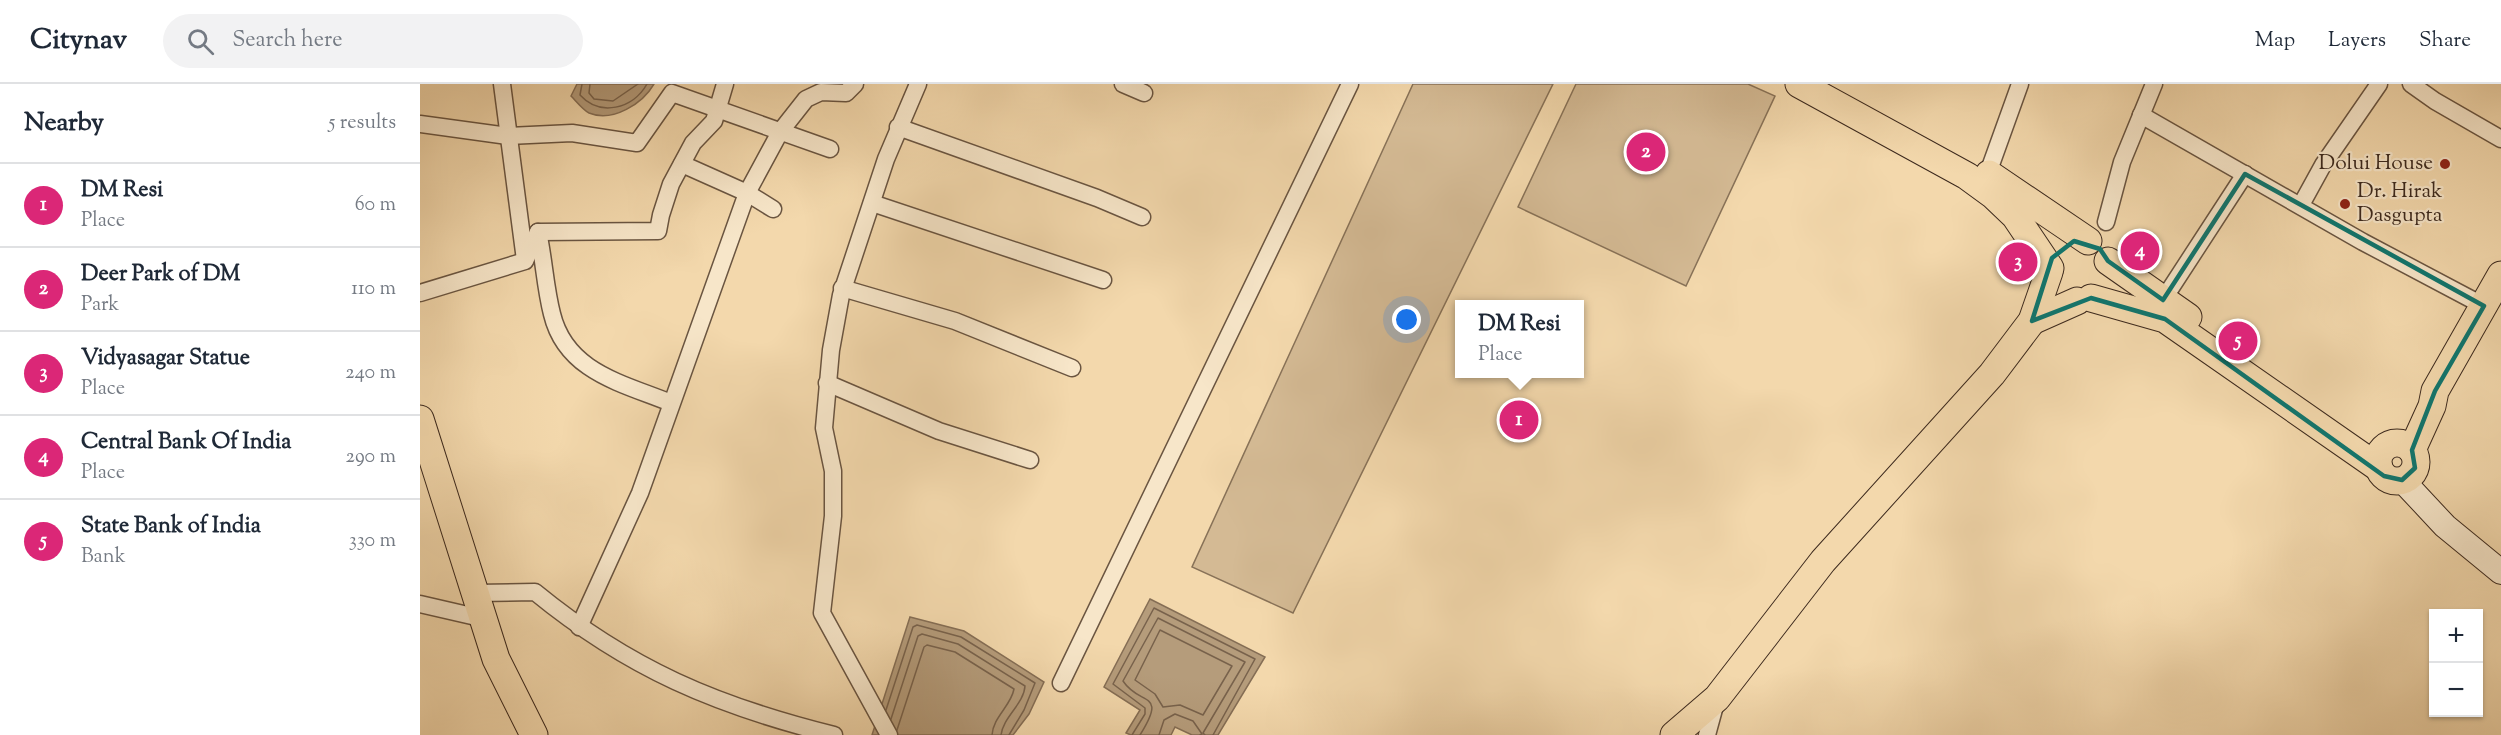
<!DOCTYPE html>
<meta charset="utf-8">
<style>
:root{--surface:#fff;--page:#f2f2f3;--text:#1f2937;--muted:#747a83;--line:#e0e1e3;--accent:#db2777}
body{margin:0;font-family:"Sorts Mill Goudy",serif;background:var(--page);color:var(--text)}
.controls{position:absolute;right:18px;bottom:18px;display:grid;overflow:hidden;border-radius:0px;box-shadow:0 2px 4px #0004}
.controls button{width:54px;height:54px;display:grid;place-items:center;padding:0;border:0;border-bottom:2px solid var(--line);background:var(--surface);color:var(--text);font:30px sans-serif}
.you{position:absolute;left:987px;top:236px;width:21px;height:21px;margin:-15px;border:4px solid #fff;border-radius:50%;background:#1a73e8;box-shadow:0 0 0 9px #1a73e833}
.badge{display:grid;place-items:center;width:39px;height:39px;border-radius:50%;background:var(--accent);color:#fff;font-size:20px;font-weight:700}
.pin{position:absolute;translate:-50% -50%;border:3px solid #fff;box-shadow:0 2px 6px #0006}
.popup{position:absolute;left:1035px;top:216px;width:129px;height:78px;box-sizing:border-box;display:grid;place-content:center;border-radius:0px;background:var(--surface);filter:drop-shadow(0 2px 4px #0005);font-size:20px;white-space:nowrap;color:var(--muted)}
.popup b{font-size:22px;color:var(--text)}
.popup::after{content:'';position:absolute;left:50%;top:100%;margin-left:-12px;border:12px solid transparent;border-top-color:var(--surface)}
.list{margin:0;padding:0;list-style:none}
h2{display:flex;justify-content:space-between;align-items:center;height:78px;margin:0;padding:0 24px;font-size:26px}
h2 small{font-size:20px;font-weight:400;color:var(--muted)}
.list li{display:grid;grid-template-columns:39px 1fr auto;gap:18px;align-items:center;box-sizing:border-box;height:84px;padding:0 24px;border-top:2px solid var(--line)}
.list b{display:block;font-size:22px;white-space:nowrap}
.list p{margin:0;font-size:20px;white-space:nowrap;color:var(--muted)}
.list em{font-size:20px;font-style:normal;color:var(--muted)}
.icon{flex:none;width:33px;height:33px;fill:none;stroke:currentColor;stroke-width:2;stroke-linecap:round;stroke-linejoin:round}
.map{position:relative;flex:none;width:2081px;height:651px;overflow:hidden}
header{display:flex;align-items:center;gap:36px;box-sizing:border-box;height:84px;padding:0 30px;background:var(--surface);border-bottom:2px solid var(--line)}
header strong{font-size:28px}
nav{display:flex;gap:33px;margin-inline-start:auto;font-size:21px}
.search{width:420px;height:54px;background:var(--page);display:flex;align-items:center;gap:15px;box-sizing:border-box;padding:0 21px;border-radius:33px;color:var(--muted);font-size:22px}
main{display:flex}
aside{flex:1;background:var(--surface)}
.map>svg:first-child{display:block}
.green{fill:#d4ba94;stroke:#887258;stroke-width:1.5}
.water{fill:#b59c7b;stroke:#856e55;stroke-width:1.5}
.lines{fill:none;stroke-linecap:round;stroke-linejoin:round}
.shore{stroke:#78624c;stroke-width:1.5}
.minor-casing{stroke:#6a5541;stroke-width:19}
.secondary-casing{stroke:#3c291d;stroke-width:26}
.primary-casing{stroke:#3c291d;stroke-width:29}
.minor{stroke:#f7e6c9;stroke-width:16}
.secondary{stroke:#f7e6c9;stroke-width:24}
.primary{stroke:#f3d8ac;stroke-width:27}
.marked{fill:none;stroke:#0f766e;stroke-width:4.5;stroke-linejoin:round}
.poi-dot{fill:#8f2418;stroke:#f7e6c9;stroke-width:2}
.labels{text-anchor:middle;dominant-baseline:central;stroke-width:4.5;stroke-linejoin:round;paint-order:stroke}
.poi-label{font-size:21px;fill:#3c291d;stroke:#f7e6c9;text-anchor:end}
</style>
<header>
<strong>Citynav</strong>
<div class="search"><svg class="icon" aria-label="search" viewBox="0 0 24 24"><circle cx="10" cy="10" r="6"/><path d="M15 15l6 6"/></svg>Search here</div>
<nav><a>Map</a><a>Layers</a><a>Share</a></nav>
</header>
<main>
<aside>
<h2>Nearby<small>5 results</small></h2>
<ul class="list">
<li><span class="badge">1</span><div><b>DM Resi</b><p>Place</p></div><em>60 m</em></li>
<li><span class="badge">2</span><div><b>Deer Park of DM</b><p>Park</p></div><em>110 m</em></li>
<li><span class="badge">3</span><div><b>Vidyasagar Statue</b><p>Place</p></div><em>240 m</em></li>
<li><span class="badge">4</span><div><b>Central Bank Of India</b><p>Place</p></div><em>290 m</em></li>
<li><span class="badge">5</span><div><b>State Bank of India</b><p>Bank</p></div><em>330 m</em></li>
</ul>
</aside>
<div class="map">
<svg width="2081" height="651" viewBox="0 0 2081 651">
<rect width="100%" height="100%" fill="#f3d8ac"/>
<filter id="stains"><feTurbulence type="fractalNoise" baseFrequency=".00333" numOctaves="4"/><feColorMatrix values="0 0 0 0 .2 0 0 0 0 .09 0 0 0 0 .02 0 0 0 .5 -.17"/></filter>
<radialGradient id="worn" r=".72"><stop offset=".6" stop-color="#630" stop-opacity="0"/><stop offset="1" stop-color="#630" stop-opacity=".3"/></radialGradient>
<!-- green -->
<g class="green">
<polygon points="993,0 1133,0 873,529 772,483"/>
<polygon points="1156,0 1328,0 1355,12 1266,202 1098,123"/>
</g>
<!-- water -->
<g class="water">
<path d="M157,0H234C223,19 193,39 169,29C163,26 156,17 151,12Z"/>
<polygon points="730,515 845,573 798,651 772,651 755,643 751,651 711,651 706,649 720,626 684,603"/>
<polygon points="490,533 544,547 624,598 609,630 593,651 452,651"/>
</g>
<g class="lines">
<!-- shore -->
<g class="shore">
<path d="M162,0L160,11C180,33 213,25 227,0"/>
<polyline points="170,0 169,9 174,15 193,17 218,0"/>
<polygon points="740,546 812,582 783,631 760,621 743,623 735,610 715,596"/>
<polyline points="466,626 493,543 497,541 541,553 615,599 604,626 589,651"/>
<path d="M471,635L498,552L502,550L538,560L605,602C604,620 583,633 581,651"/>
<path d="M477,646L504,563L507,561L535,568L594,605C591,622 573,633 572,651"/>
<polyline points="712,651 725,630 725,624 693,600 734,524 835,575 793,651"/>
<path d="M720,651C748,606 720,623 703,597L738,534L825,578L783,649L785,651"/>
<polyline points="739,651 744,636 755,630 773,637 782,650 780,651"/>
</g>
<!-- minor casing -->
<g class="minor-casing">
<g id="minor">
<polyline points="82,0 105,176"/>
<polyline points="703,0 724,9"/>
<polyline points="1991,0 2015,17 2081,55"/>
<polyline points="1721,31 1943,158 2064,222"/>
<polyline points="0,40 88,52 152,49 217,59 252,9 410,65"/>
<polyline points="478,43 677,114 722,133"/>
<polyline points="262,80 327,109 353,125"/>
<polyline points="1568,89 1600,0"/>
<polyline points="452,119 683,196"/>
<polyline points="1881,121 1903,81 1959,0"/>
<polyline points="1686,138 1702,78 1734,0"/>
<path d="M118,148C124,175 125,203 132,230C146,288 202,299 251,319"/>
<polyline points="422,204 535,237 652,284"/>
<polyline points="0,209 105,177 118,148 238,147 241,131 251,100 273,59 294,37 305,0"/>
<polyline points="1743,216 1825,90"/>
<polyline points="407,299 519,347 610,376"/>
<path d="M56,509L115,508C209,585 297,622 414,651"/>
<polyline points="0,520 65,535"/>
<polyline points="159,543 220,409 327,109 360,48 386,15 401,8 426,9 435,0"/>
<polyline points="641,599 930,0"/>
<polyline points="469,651 402,529 413,432 413,387 404,344 411,266 421,211 466,75 498,0"/>
<polyline points="1287,651 1296,618"/>
</g>
</g>
<!-- secondary casing -->
<g class="secondary-casing">
<polyline id="secondary" points="1982,396 2025,442 2081,488"/>
</g>
<!-- primary casing -->
<g class="primary-casing">
<g id="primary">
<polyline points="1379,0 1547,92 1573,111 1595,132 1630,184"/>
<polyline points="1569,90 1668,157"/>
<polyline points="1688,177 1768,233"/>
<polyline points="1671,214 1745,235 1959,384"/>
<polyline points="1612,237 1657,217"/>
<polyline points="0,335 76,575 114,651"/>
<circle cx="1977" cy="378" r="19"/>
<polyline points="1992,366 2012,322 2015,307 2081,191"/>
<polyline points="1254,651 1297,614 1403,477 1572,290 1612,237 1629,188"/>
</g>
</g>
<!-- minor -->
<use href="#minor" class="minor"/>
<!-- secondary -->
<use href="#secondary" class="secondary"/>
<!-- primary -->
<use href="#primary" class="primary"/>
</g>
<!-- marked area -->
<path class="marked" d="M1825,90L2064,222L2015,307L1992,366L1995,384L1982,396L1964,392L1745,235L1671,214L1612,237L1632,174L1654,157L1680,165L1688,177L1743,216Z"/>
<!-- markers -->
<g class="poi-dot">
<circle cx="2025" cy="80" r="6"/>
<circle cx="1925" cy="120" r="6"/>
</g>
<g class="labels">
<!-- poi labels -->
<g class="poi-label">
<text x="2013" y="80">Dolui House</text>
<text x="1937" y="108" text-anchor="start">Dr. Hirak<tspan x="1937" dy="24">Dasgupta</tspan></text>
</g>
</g>
<rect width="100%" height="100%" filter="url(#stains)"/>
<rect width="100%" height="100%" fill="url(#worn)"/>
</svg>
<div class="controls">
<button>+</button>
<button>−</button>
</div>
<div class="you"></div>
<div class="pin badge" style="left:1099px;top:336px">1</div>
<div class="popup"><b>DM Resi</b>Place</div>
<div class="pin badge" style="left:1226px;top:68px">2</div>
<div class="pin badge" style="left:1598px;top:178px">3</div>
<div class="pin badge" style="left:1720px;top:167px">4</div>
<div class="pin badge" style="left:1818px;top:257px">5</div>
</div>
</main>
